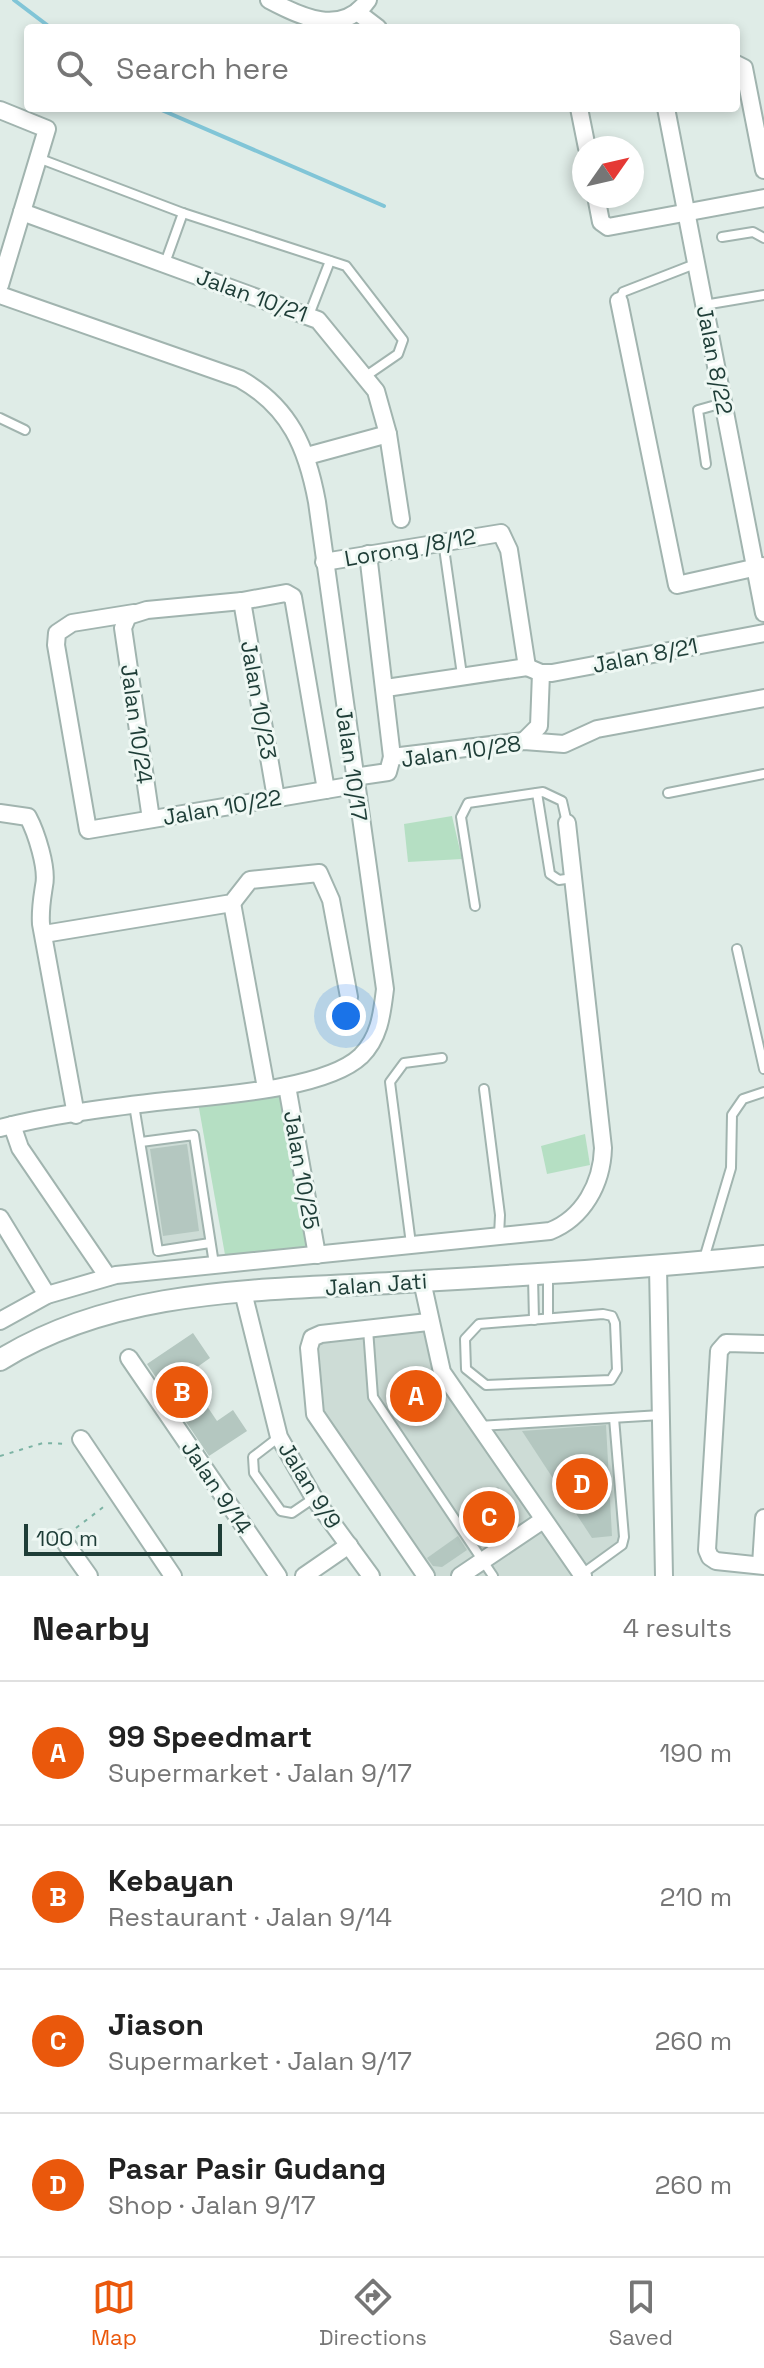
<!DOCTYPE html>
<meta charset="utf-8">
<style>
:root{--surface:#fff;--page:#f2f2f2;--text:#222;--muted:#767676;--line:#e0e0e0;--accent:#ea580c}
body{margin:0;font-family:"Space Grotesk",sans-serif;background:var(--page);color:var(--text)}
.compass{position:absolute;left:572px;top:136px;width:72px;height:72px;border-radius:50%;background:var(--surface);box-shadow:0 4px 12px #0003;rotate:56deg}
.scale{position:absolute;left:24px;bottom:20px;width:198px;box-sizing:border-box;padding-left:8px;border:4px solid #1e3d37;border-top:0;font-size:22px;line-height:28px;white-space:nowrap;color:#1e3d37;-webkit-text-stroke:6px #eff8f4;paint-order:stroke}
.you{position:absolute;left:346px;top:1016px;width:28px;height:28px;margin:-20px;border:6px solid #fff;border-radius:50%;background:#1a73e8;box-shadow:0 0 0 12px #1a73e833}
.badge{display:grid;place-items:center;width:52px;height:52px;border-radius:50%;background:var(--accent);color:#fff;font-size:26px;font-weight:700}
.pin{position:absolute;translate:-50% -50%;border:4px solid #fff;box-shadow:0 2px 8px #0006}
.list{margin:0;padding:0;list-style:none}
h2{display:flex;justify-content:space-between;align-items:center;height:104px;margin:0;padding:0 32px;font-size:34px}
h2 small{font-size:26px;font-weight:400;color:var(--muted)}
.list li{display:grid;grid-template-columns:52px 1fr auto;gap:24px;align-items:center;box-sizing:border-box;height:144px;padding:0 32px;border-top:2px solid var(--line)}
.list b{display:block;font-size:30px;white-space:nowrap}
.list p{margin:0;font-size:26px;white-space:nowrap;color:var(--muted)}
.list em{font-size:26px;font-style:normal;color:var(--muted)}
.icon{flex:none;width:44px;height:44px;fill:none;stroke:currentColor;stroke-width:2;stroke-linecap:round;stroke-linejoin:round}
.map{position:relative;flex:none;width:764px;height:1576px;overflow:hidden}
.search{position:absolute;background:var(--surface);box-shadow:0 4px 12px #0003;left:24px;right:24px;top:24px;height:88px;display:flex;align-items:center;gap:20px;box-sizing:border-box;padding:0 28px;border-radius:8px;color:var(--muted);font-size:30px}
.sheet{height:680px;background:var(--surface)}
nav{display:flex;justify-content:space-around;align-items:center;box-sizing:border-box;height:112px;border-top:2px solid var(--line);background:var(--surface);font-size:22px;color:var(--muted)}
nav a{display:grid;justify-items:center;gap:4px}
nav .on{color:var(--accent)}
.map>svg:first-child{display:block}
.built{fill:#cddcd6}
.green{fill:#b5dfc3}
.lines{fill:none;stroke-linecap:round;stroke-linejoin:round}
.stream{stroke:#81c5d7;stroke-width:4}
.building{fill:#b4c7c0}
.service-casing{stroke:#a1b4af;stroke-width:12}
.minor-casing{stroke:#a1b4af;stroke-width:20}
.tertiary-casing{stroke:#a1b4af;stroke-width:24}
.path{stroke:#7cb3a4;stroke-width:2;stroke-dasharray:4 6;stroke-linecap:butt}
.service{stroke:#fff;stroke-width:8}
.minor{stroke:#fff;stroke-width:16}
.tertiary{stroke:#fff;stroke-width:20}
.labels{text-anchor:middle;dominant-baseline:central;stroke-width:6;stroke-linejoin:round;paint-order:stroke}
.street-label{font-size:22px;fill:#1e3d37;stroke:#eff8f4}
</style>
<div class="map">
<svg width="764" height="1576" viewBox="0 0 764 1576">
<rect width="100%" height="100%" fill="#dfece7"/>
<!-- built -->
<g class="built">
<polygon points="191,1132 207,1241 159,1245 144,1139"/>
<polygon points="433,1316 446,1369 487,1429 617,1420 627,1537 589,1576 420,1576 309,1415 308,1336"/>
</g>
<!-- green -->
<g class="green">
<polygon points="452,816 462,859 408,862 404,824"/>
<polygon points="287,1086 317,1255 227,1266 197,1097"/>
<polygon points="585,1134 590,1165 547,1174 541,1146"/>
</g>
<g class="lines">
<!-- stream -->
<g class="stream">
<polyline points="14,0 51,28"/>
<polyline points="157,108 384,206"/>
</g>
</g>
<!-- building -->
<g class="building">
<polygon points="187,1144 199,1231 163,1236 150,1149"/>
<polygon points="193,1333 210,1358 186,1375 217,1421 233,1410 247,1431 209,1456 147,1364"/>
<polygon points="606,1425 612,1536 592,1538 522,1431"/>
<polygon points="498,1487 513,1507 510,1521 478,1542 463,1512"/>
<polygon points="458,1536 467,1550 442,1567 433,1566 427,1558"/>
</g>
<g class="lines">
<!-- service casing -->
<g class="service-casing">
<g id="service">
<polyline points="38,158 183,213 346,266 403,340 398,354 366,376"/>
<polyline points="722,237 753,232 764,238"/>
<polyline points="165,263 183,213"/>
<polyline points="619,301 623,292 695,264"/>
<polyline points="704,305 764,295"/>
<polyline points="309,315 330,261"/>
<polyline points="0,418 25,430"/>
<polyline points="706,464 698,410 723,403"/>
<polyline points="443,541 462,675"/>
<polyline points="537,793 550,874 559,880 573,878"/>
<polyline points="668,793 764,774"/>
<polyline points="475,906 461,817 468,803 543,792 562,801 567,823"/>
<polyline points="737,949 764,1069"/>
<polyline points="484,1089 500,1215 499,1236"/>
<polyline points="134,1105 158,1251 210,1243"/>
<polyline points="141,1142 194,1135 214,1264"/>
<polyline points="411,1244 390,1082 404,1063 442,1058"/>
<polyline points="703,1262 731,1168 732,1115 743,1099 764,1092"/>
<polyline points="548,1274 548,1318"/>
<polyline points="533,1277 534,1320"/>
<polygon points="603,1314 612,1316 615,1323 617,1370 611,1380 486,1385 466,1369 465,1339 479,1324"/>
<polyline points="368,1329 373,1397 493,1576"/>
<polyline points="479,1426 661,1415"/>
<polyline points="279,1437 253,1457 254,1473 281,1511 292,1513 314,1498"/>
<polyline points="582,1574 622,1545 624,1537 614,1418"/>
</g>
</g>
<!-- minor casing -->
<g class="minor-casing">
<g id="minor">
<path d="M269,0C301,17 342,37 368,0"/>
<polyline points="357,12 378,28"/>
<polyline points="736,64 744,68 764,170"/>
<polyline points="579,108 587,148"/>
<polyline points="666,108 764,613"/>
<polyline points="0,110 47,129 0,285"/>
<polyline points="596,196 601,222 608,227 764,198"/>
<polyline points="22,212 318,320 376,391 388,434 401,519"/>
<path d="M0,295L240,379C290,407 307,448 317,502L385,989C382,1013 380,1037 361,1056C324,1091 207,1096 156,1102C105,1108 50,1115 0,1128"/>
<polyline points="619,301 677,585 762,566"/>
<polyline points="307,456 388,434"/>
<polyline points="368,554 392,757"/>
<polyline points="324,562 501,533 509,550 527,667"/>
<polyline points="242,601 276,798"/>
<polyline points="134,613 72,623 57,633 56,645 88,830 355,785"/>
<polyline points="527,667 541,673 552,673 764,633"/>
<polyline points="386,688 527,667"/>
<polyline points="524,741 539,726 541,673"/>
<polyline points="354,777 388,772 392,757 524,741 564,744 597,729 764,698"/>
<path d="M0,813L28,817C36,832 48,868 44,886C42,899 40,909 41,924L76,1115"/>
<polyline points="151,819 123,628 128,616 147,610 242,601 286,593 293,597 326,790"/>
<polyline points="232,903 266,1088"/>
<polyline points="44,934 232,903 250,880 319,873 331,900 349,997"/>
<polyline points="287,1086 317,1255"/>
<polyline points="12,1125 20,1148 108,1277"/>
<polyline points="0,1218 47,1295"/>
<polyline points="658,1267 664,1576"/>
<polyline points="422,1281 442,1372 583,1576"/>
<polyline points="243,1292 279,1437 314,1498 371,1576"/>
<path d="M0,1321L47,1295L116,1275L550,1231C583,1218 602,1184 603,1148L567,823"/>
<polyline points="764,1344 726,1343 719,1351 707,1550 710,1557 716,1561 764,1566"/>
<polyline points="129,1358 278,1576"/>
<polyline points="81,1439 173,1576"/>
<polyline points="62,1538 89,1576"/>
<polyline points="761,1565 764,1518"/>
<polyline points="304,1576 349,1545"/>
<polyline points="426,1576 315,1414 309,1348 312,1338 321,1334 428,1322"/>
<polyline points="460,1576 543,1520"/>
</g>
</g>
<!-- tertiary casing -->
<g class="tertiary-casing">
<path id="tertiary" d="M0,1360C121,1285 269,1291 406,1282C526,1275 645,1268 764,1256"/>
</g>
<!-- path -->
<g class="path">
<polyline points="0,1456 43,1443 68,1444"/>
<polyline points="76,1528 106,1505"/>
</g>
<!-- service -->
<use href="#service" class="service"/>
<!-- minor -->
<use href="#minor" class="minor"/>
<!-- tertiary -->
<use href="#tertiary" class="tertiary"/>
</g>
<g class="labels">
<!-- street labels -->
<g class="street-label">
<text transform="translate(252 295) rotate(20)">Jalan 10/21</text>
<text transform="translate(715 360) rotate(79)">Jalan 8/22</text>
<text transform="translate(410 547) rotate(-10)">Lorong /8/12</text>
<text transform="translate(645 655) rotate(-11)">Jalan 8/21</text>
<text transform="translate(259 700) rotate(80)">Jalan 10/23</text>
<text transform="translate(137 724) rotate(82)">Jalan 10/24</text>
<text transform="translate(461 751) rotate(-8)">Jalan 10/28</text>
<text transform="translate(352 764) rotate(82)">Jalan 10/17</text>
<text transform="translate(222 807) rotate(-10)">Jalan 10/22</text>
<text transform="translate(302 1170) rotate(80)">Jalan 10/25</text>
<text transform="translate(376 1284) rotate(-4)">Jalan Jati</text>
<text transform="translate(310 1485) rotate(58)">Jalan 9/9</text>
<text transform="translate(217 1487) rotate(56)">Jalan 9/14</text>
</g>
</g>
</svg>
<svg class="compass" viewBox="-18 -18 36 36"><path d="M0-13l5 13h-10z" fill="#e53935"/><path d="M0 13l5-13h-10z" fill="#767676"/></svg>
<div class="scale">100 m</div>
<div class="you"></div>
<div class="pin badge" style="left:416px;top:1396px">A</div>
<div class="pin badge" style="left:182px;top:1392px">B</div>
<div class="pin badge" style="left:489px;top:1517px">C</div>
<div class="pin badge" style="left:582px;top:1484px">D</div>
<div class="search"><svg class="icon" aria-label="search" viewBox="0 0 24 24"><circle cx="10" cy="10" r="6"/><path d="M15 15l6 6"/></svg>Search here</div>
</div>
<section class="sheet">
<h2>Nearby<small>4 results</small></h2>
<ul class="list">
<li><span class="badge">A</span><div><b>99 Speedmart</b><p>Supermarket · Jalan 9/17</p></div><em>190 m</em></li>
<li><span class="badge">B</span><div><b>Kebayan</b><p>Restaurant · Jalan 9/14</p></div><em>210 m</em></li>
<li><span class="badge">C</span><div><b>Jiason</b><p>Supermarket · Jalan 9/17</p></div><em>260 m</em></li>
<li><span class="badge">D</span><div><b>Pasar Pasir Gudang</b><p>Shop · Jalan 9/17</p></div><em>260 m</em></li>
</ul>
</section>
<nav>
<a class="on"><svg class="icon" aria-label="map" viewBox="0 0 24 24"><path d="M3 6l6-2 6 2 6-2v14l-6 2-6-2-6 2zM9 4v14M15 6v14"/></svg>Map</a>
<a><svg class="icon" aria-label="directions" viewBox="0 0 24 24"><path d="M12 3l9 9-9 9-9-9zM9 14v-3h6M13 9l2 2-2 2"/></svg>Directions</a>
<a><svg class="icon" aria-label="saved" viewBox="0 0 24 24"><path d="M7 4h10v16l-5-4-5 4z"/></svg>Saved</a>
</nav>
